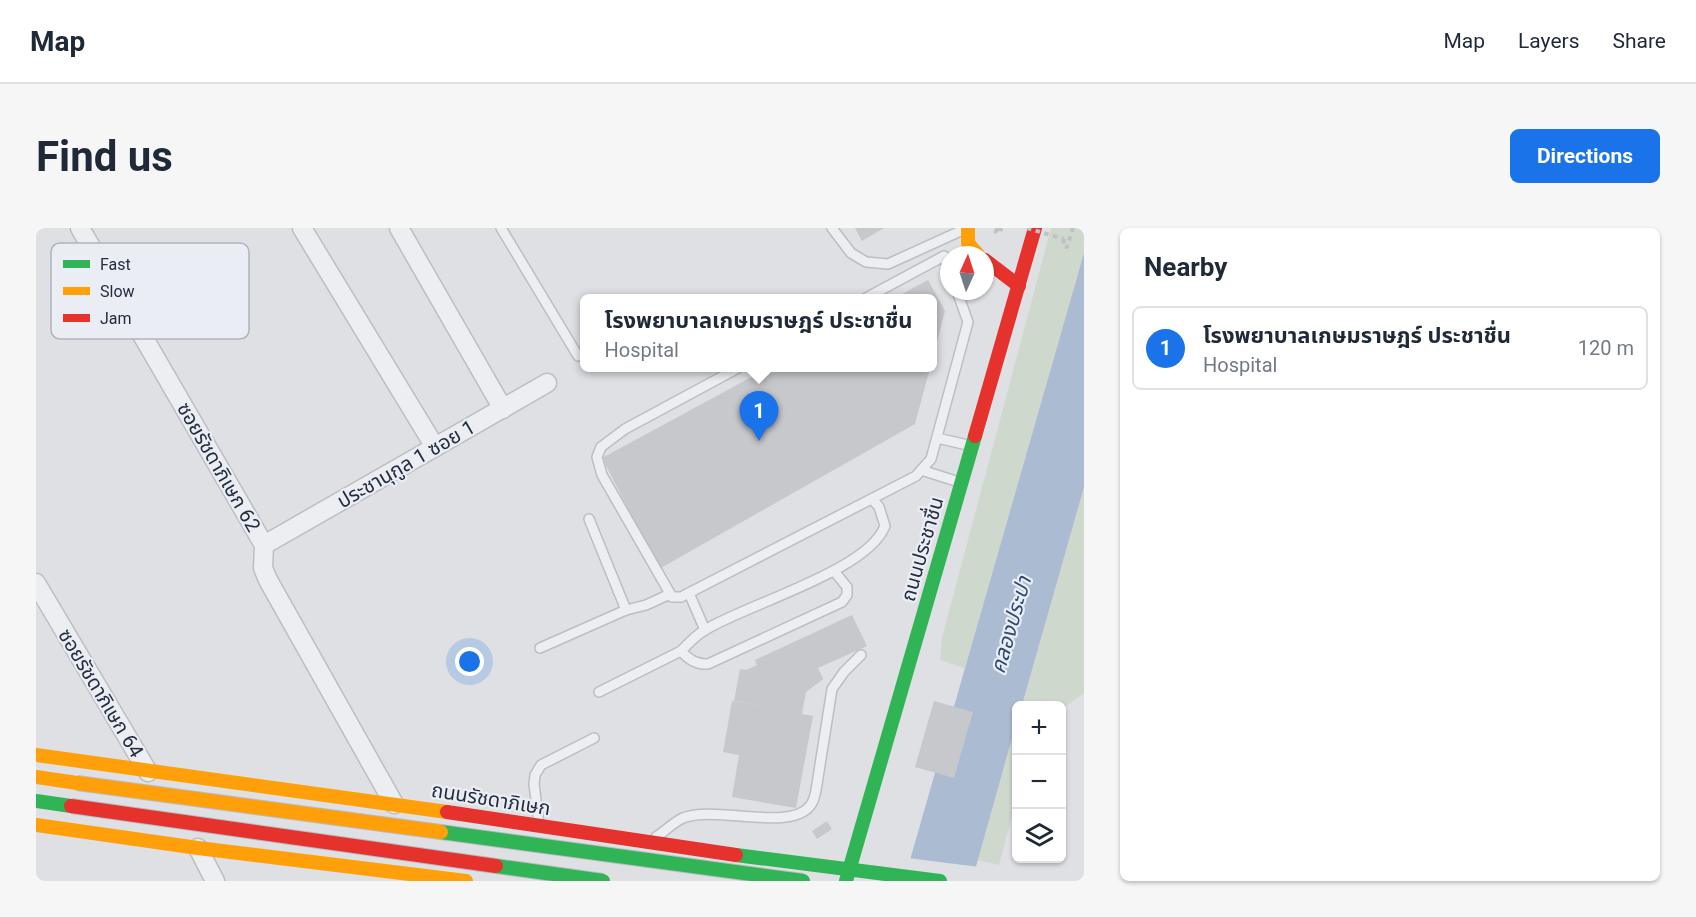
<!DOCTYPE html>
<meta charset="utf-8">
<style>
:root{--surface:#fff;--page:#f6f6f7;--text:#1f2937;--muted:#747a83;--line:#e0e1e3;--accent:#1a73e8}
body{margin:0;font-family:Roboto,"Noto Sans Thai",sans-serif;background:var(--page);color:var(--text)}
.controls{position:absolute;right:18px;bottom:18px;display:grid;overflow:hidden;border-radius:9px;box-shadow:0 2px 4px #0004}
.controls button{width:54px;height:54px;display:grid;place-items:center;padding:0;border:0;border-bottom:2px solid var(--line);background:var(--surface);color:var(--text);font:30px sans-serif}
.compass{position:absolute;left:904px;top:18px;width:54px;height:54px;border-radius:50%;background:var(--surface);box-shadow:0 2px 4px #0004;rotate:3deg}
.you{position:absolute;left:434px;top:434px;width:21px;height:21px;margin:-15px;border:4px solid #fff;border-radius:50%;background:#1a73e8;box-shadow:0 0 0 9px #1a73e833}
.badge{display:grid;place-items:center;width:39px;height:39px;border-radius:50%;background:var(--accent);color:#fff;font-size:20px;font-weight:700}
.pin{position:absolute;translate:-50% -50px;filter:drop-shadow(0 2px 3px #0008)}
.pin::after{content:'';position:absolute;top:32px;width:21px;height:18px;background:inherit;clip-path:polygon(0 0,100% 0,50% 100%)}
.popup{position:absolute;left:544px;top:66px;width:357px;height:78px;box-sizing:border-box;display:grid;place-content:center;border-radius:9px;background:var(--surface);filter:drop-shadow(0 2px 4px #0005);font-size:20px;white-space:nowrap;color:var(--muted)}
.popup b{font-size:22px;color:var(--text)}
.popup::after{content:'';position:absolute;left:50%;top:100%;margin-left:-12px;border:12px solid transparent;border-top-color:var(--surface)}
.list{margin:0;padding:0;list-style:none}
h2{display:flex;justify-content:space-between;align-items:center;height:78px;margin:0;padding:0 24px;font-size:26px}
h2 small{font-size:20px;font-weight:400;color:var(--muted)}
.list li{display:grid;grid-template-columns:39px 1fr auto;gap:18px;align-items:center;box-sizing:border-box;height:84px;margin:0 12px 12px;padding:0 12px;border:2px solid var(--line);border-radius:9px}
.list b{display:block;font-size:22px;white-space:nowrap}
.list p{margin:0;font-size:20px;white-space:nowrap;color:var(--muted)}
.list em{font-size:20px;font-style:normal;color:var(--muted)}
.icon{flex:none;width:33px;height:33px;fill:none;stroke:currentColor;stroke-width:2;stroke-linecap:round;stroke-linejoin:round}
.map{position:relative;flex:none;width:1048px;height:653px;overflow:hidden;border-radius:9px}
header{display:flex;align-items:center;gap:36px;box-sizing:border-box;height:84px;padding:0 30px;background:var(--surface);border-bottom:2px solid var(--line)}
header strong{font-size:28px}
nav{display:flex;gap:33px;margin-inline-start:auto;font-size:21px}
.intro{display:flex;align-items:center;justify-content:space-between;box-sizing:border-box;height:144px;padding:0 36px}
h1{margin:0;font-size:42px}
.button{padding:15px 27px;border-radius:9px;background:var(--accent);color:#fff;font-size:21px;font-weight:700}
main{display:flex;gap:36px;padding:0 36px}
aside{flex:1;background:var(--surface);border-radius:9px;box-shadow:0 2px 4px #0004}
.map>svg:first-child{display:block}
.green{fill:#ced8cd}
.water{fill:#aabbd2}
.pier{fill:#dee0e4}
.building{fill:#c6c8cc}
.lines{fill:none;stroke-linecap:round;stroke-linejoin:round}
.lane-casing{stroke:#bcbec2;stroke-width:12}
.street-casing{stroke:#bcbec2;stroke-width:21}
.path{stroke:#c0c1c7;stroke-width:4;stroke-dasharray:4.5 4.5;stroke-linecap:butt}
.lane{stroke:#edeef1;stroke-width:9}
.street{stroke:#edeef1;stroke-width:18}
.fast{stroke:#30b455;stroke-width:14}
.slow{stroke:#ff9f0a;stroke-width:14}
.jam{stroke:#e5322d;stroke-width:14}
.fast-bridge-casing{stroke:#b9bdc2;stroke-width:16;stroke-linecap:butt}
.slow-bridge-casing{stroke:#b9bdc2;stroke-width:16;stroke-linecap:butt}
.jam-bridge-casing{stroke:#b9bdc2;stroke-width:16;stroke-linecap:butt}
.path-bridge{stroke:#c0c1c7;stroke-width:4;stroke-dasharray:4.5 4.5;stroke-linecap:butt}
.fast-bridge{stroke:#30b455;stroke-width:14}
.slow-bridge{stroke:#ff9f0a;stroke-width:14}
.jam-bridge{stroke:#e5322d;stroke-width:14}
.labels{text-anchor:middle;dominant-baseline:central;stroke-width:4.5;stroke-linejoin:round;paint-order:stroke}
.street-label{font-size:20px;fill:#242c3d;stroke:#eaeef4}
.water-label{font-size:21px;font-style:italic;fill:#2c4973;stroke:#eaeef4}
.key{fill:#eaeef4;stroke:#afb4bd;stroke-width:1.5}
.key-label{font-size:16px;fill:#242c3d}
</style>
<header>
<strong>Map</strong>
<nav><a>Map</a><a>Layers</a><a>Share</a></nav>
</header>
<div class="intro"><h1>Find us</h1><a class="button">Directions</a></div>
<main>
<div class="map">
<svg width="1048" height="653" viewBox="0 0 1048 653">
<rect width="100%" height="100%" fill="#dee0e4"/>
<!-- green -->
<g class="green">
<polygon points="1015,0 1048,0 1048,25 929,440 904,432 906,410"/>
<polygon points="1048,259 1048,465 1026,481 1026,478 986,477"/>
<polygon points="980,496 980,574 963,637 942,632"/>
</g>
<!-- water -->
<polygon class="water" points="1048,25 1048,259 986,477 981,478 980,496 936,653 868,653"/>
<!-- pier -->
<polygon class="pier" points="872,630 943,639 939,653 865,653"/>
<!-- building -->
<g class="building">
<polygon points="819,0 848,0 826,13"/>
<polygon points="892,52 909,83 898,125 897,70 859,70"/>
<polygon points="732,140 894,140 879,196 623,341 566,230"/>
<polygon points="816,387 831,418 782,440 787,451 770,464 766,486 777,488 760,580 696,569 703,527 687,524 696,473 725,478 698,473 704,441 710,442 721,437 719,432"/>
<polygon points="898,473 937,484 918,550 879,539"/>
<polygon points="791,593 796,601 781,611 776,603"/>
</g>
<g class="lines">
<!-- lane casing -->
<g class="lane-casing">
<g id="lane">
<polyline points="465,0 542,128"/>
<polyline points="796,0 815,25 830,34 852,36 929,1"/>
<polyline points="830,70 908,28 913,43"/>
<polyline points="702,140 589,201 565,219 561,229 566,247 636,369 645,369 880,248 895,231 932,94 921,63"/>
<polyline points="901,210 936,218"/>
<polyline points="885,242 923,254"/>
<polyline points="553,291 590,382"/>
<path d="M798,343L811,359V367L806,374L672,436C661,437 652,431 645,423C653,415 660,407 669,402C711,376 832,343 849,298L843,279L836,271"/>
<polyline points="653,365 669,402"/>
<polyline points="504,420 590,382 610,377 634,366"/>
<polyline points="563,464 645,423"/>
<polyline points="503,596 498,556 499,547 505,537 558,510"/>
<path d="M620,609C629,603 638,594 647,590C679,577 753,604 774,578C779,572 780,563 781,556L796,461L808,444L825,427"/>
</g>
</g>
<!-- street casing -->
<g class="street-casing">
<g id="street">
<polyline points="44,0 228,317 227,340 232,352 358,576"/>
<polyline points="266,0 399,219"/>
<polyline points="363,0 467,181"/>
<polyline points="228,317 511,155"/>
<polyline points="0,355 112,544"/>
<polyline points="162,620 179,653"/>
</g>
</g>
<!-- path -->
<g class="path">
<polyline points="961,0 960,4 964,4 965,0"/>
<polyline points="1028,11 1027,18 1031,19 1037,0"/>
</g>
<!-- lane -->
<use href="#lane" class="lane"/>
<!-- street -->
<use href="#street" class="street"/>
<!-- fast -->
<g class="fast">
<polyline points="0,573 35,578"/>
<polyline points="700,627 904,653"/>
<polyline points="810,653 939,208"/>
</g>
<!-- slow -->
<g class="slow">
<polyline points="932,0 932,15 942,27"/>
<polyline points="0,527 411,584"/>
<polyline points="0,549 41,555"/>
<polyline points="0,597 162,620 430,653"/>
</g>
<!-- jam -->
<g class="jam">
<polyline points="949,32 983,58"/>
<polyline points="939,208 999,0"/>
<polyline points="411,584 700,627"/>
</g>
<!-- fast-bridge casing -->
<g class="fast-bridge-casing">
<g id="fast-bridge">
<polyline points="405,604 767,653"/>
<polyline points="460,638 567,653"/>
</g>
</g>
<!-- slow-bridge casing -->
<g class="slow-bridge-casing">
<polyline id="slow-bridge" points="41,555 405,604"/>
</g>
<!-- jam-bridge casing -->
<g class="jam-bridge-casing">
<polyline id="jam-bridge" points="35,578 460,638"/>
</g>
<!-- path-bridge -->
<polyline class="path-bridge" points="991,0 1028,11"/>
<!-- fast-bridge -->
<use href="#fast-bridge" class="fast-bridge"/>
<!-- slow-bridge -->
<use href="#slow-bridge" class="slow-bridge"/>
<!-- jam-bridge -->
<use href="#jam-bridge" class="jam-bridge"/>
</g>
<g class="labels">
<!-- street labels -->
<g class="street-label">
<text transform="translate(370 236) rotate(-30)">ประชานุกูล 1 ซอย 1</text>
<text transform="translate(183 239) rotate(60)">ซอยรัชดาภิเษก 62</text>
<text transform="translate(886 321) rotate(-74)">ถนนประชาชื่น</text>
<text transform="translate(65 465) rotate(59)">ซอยรัชดาภิเษก 64</text>
<text transform="translate(455 571) rotate(9)">ถนนรัชดาภิเษก</text>
</g>
<!-- water labels -->
<g class="water-label">
<text transform="translate(975 397) rotate(-74)">คลองประปา</text>
</g>
</g>
<!-- legend -->
<rect x="15" y="15" width="198" height="96" rx="9" class="key"/>
<rect x="27" y="32" width="27" height="8" fill="#30b455"/>
<rect x="27" y="59" width="27" height="8" fill="#ff9f0a"/>
<rect x="27" y="86" width="27" height="8" fill="#e5322d"/>
<g class="key-label">
<text x="64" y="42">Fast</text>
<text x="64" y="69">Slow</text>
<text x="64" y="96">Jam</text>
</g>
</svg>
<div class="controls">
<button>+</button>
<button>−</button>
<button><svg class="icon" aria-label="layers" viewBox="0 0 24 24"><path d="M12 4l9 5-9 5-9-5zM3 14l9 5 9-5"/></svg></button>
</div>
<svg class="compass" viewBox="-18 -18 36 36"><path d="M0-13l5 13h-10z" fill="#e53935"/><path d="M0 13l5-13h-10z" fill="#747a83"/></svg>
<div class="you"></div>
<div class="pin badge" style="left:723px;top:213px">1</div>
<div class="popup"><b>โรงพยาบาลเกษมราษฎร์ ประชาชื่น</b>Hospital</div>
</div>
<aside>
<h2>Nearby<small></small></h2>
<ul class="list">
<li><span class="badge">1</span><div><b>โรงพยาบาลเกษมราษฎร์ ประชาชื่น</b><p>Hospital</p></div><em>120 m</em></li>
</ul>
</aside>
</main>
